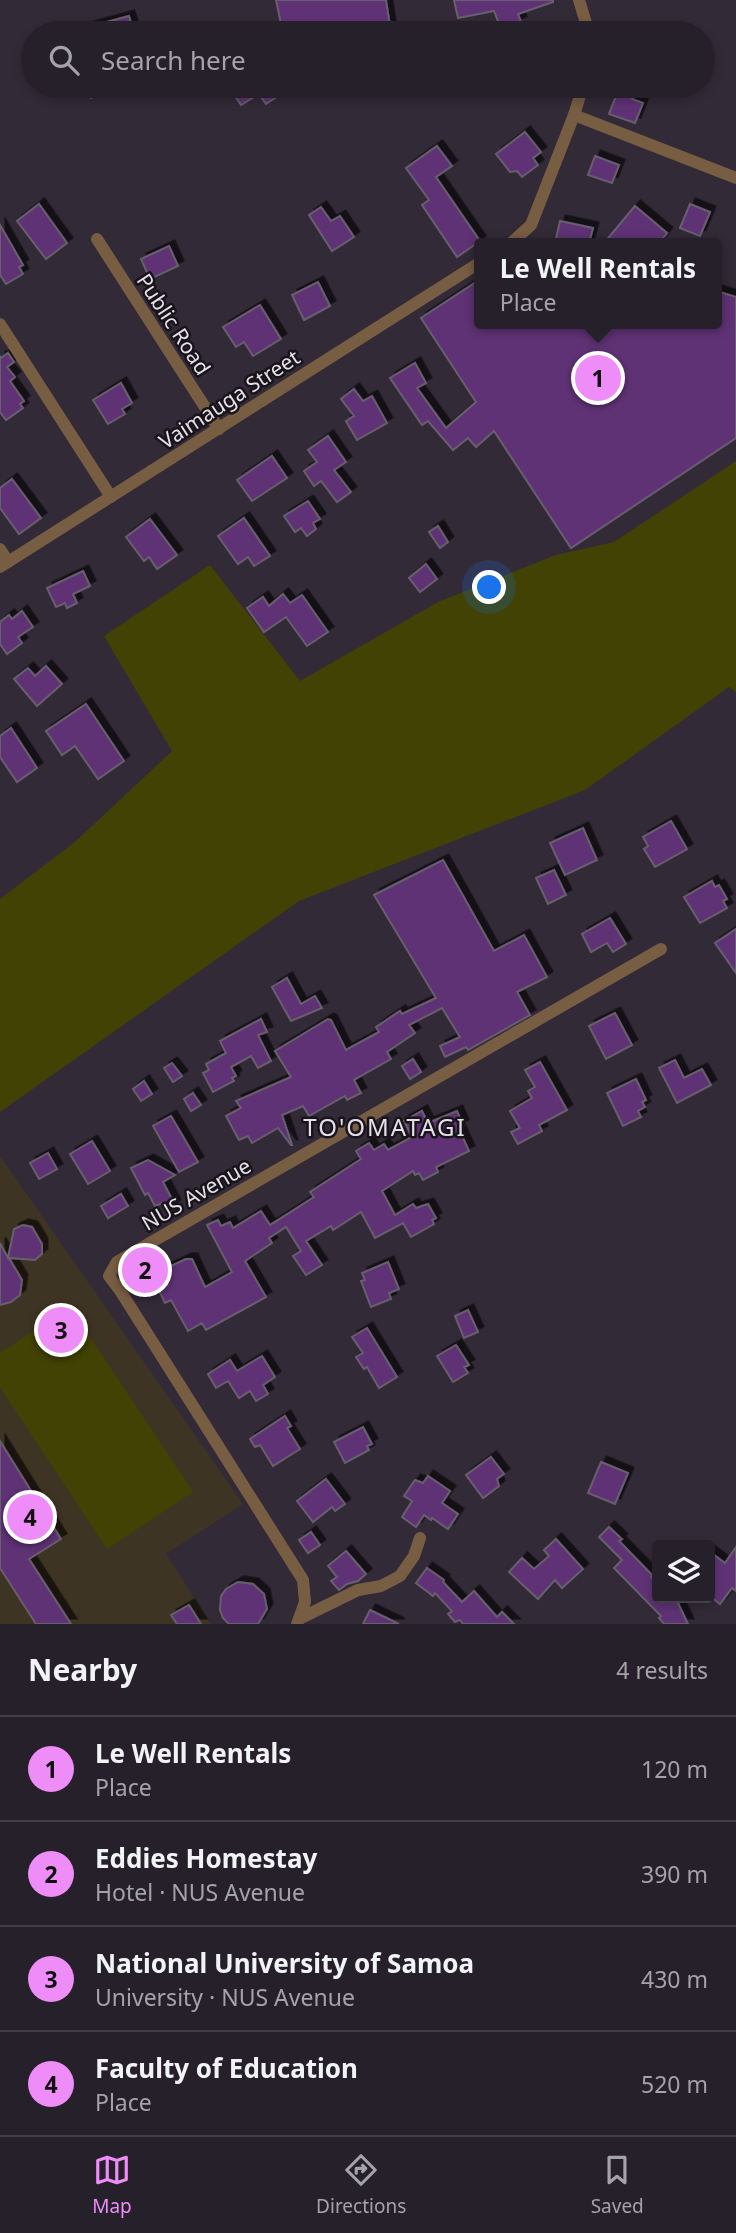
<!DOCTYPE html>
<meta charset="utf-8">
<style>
:root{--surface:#26202a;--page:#322d36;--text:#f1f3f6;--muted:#a4a3a8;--line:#423e47;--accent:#ee8cf8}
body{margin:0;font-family:"Noto Sans",sans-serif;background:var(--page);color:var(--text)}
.controls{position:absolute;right:21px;bottom:21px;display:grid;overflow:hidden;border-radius:7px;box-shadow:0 4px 10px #0003}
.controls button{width:63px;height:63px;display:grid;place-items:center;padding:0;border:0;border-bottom:2px solid var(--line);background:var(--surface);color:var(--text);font:35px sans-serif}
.you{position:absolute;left:490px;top:588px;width:24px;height:24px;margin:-18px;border:5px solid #fff;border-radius:50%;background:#1a73e8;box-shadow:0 0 0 10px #1a73e833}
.badge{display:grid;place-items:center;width:46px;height:46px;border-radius:50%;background:var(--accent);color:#111;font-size:23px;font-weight:700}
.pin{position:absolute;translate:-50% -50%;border:4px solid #fff;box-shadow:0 2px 7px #0006}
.popup{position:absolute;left:474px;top:238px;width:248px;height:91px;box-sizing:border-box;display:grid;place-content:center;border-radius:7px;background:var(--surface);filter:drop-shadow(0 2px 5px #0005);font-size:23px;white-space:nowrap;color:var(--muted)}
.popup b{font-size:26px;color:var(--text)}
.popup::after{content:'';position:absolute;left:50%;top:100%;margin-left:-14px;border:14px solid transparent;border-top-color:var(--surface)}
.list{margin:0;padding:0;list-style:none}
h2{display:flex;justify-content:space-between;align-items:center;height:91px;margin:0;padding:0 28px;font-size:30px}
h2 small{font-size:23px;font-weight:400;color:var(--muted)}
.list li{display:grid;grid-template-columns:46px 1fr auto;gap:21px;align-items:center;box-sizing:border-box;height:105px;padding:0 28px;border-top:2px solid var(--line)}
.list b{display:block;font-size:26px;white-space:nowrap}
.list p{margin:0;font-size:23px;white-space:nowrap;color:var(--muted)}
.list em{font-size:23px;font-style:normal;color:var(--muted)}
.icon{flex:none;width:38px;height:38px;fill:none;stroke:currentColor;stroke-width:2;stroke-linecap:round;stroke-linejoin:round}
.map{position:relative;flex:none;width:736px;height:1624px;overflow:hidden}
.search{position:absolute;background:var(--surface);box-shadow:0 4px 10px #0003;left:21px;right:21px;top:21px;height:77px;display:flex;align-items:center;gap:18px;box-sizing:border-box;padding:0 24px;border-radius:38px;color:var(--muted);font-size:26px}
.sheet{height:511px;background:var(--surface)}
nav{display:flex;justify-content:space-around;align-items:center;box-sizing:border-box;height:98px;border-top:2px solid var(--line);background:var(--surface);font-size:19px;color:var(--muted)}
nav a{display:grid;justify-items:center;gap:4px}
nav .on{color:var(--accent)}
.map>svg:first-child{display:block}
.education{fill:#3e3424}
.green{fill:#414203}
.building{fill:#5e3174;stroke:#685e6e;stroke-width:2;filter:url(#shadow)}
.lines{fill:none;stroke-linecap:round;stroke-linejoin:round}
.street{stroke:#775d42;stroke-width:12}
.labels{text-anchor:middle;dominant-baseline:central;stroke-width:5;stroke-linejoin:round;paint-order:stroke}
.street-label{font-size:21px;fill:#e4dfe8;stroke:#18141a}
.quarter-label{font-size:24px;letter-spacing:2px;fill:#e4dfe8;stroke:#18141a}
</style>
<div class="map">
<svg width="736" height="1624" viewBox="0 0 736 1624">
<defs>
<filter id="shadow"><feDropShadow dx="5.5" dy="-5.5" stdDeviation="0" flood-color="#0009"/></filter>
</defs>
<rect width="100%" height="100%" fill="#332a38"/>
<!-- education -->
<polygon class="education" points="0,1156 243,1504 166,1554 211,1624 0,1624"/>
<!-- green -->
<g class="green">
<polygon points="736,461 736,692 729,687 585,790 299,901 0,1112 0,899 75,842 172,751 104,636 210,565 300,681 438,602 556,555 614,542"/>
<polygon points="70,1307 193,1492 107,1549 0,1387 0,1353"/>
</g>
<!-- building -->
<g class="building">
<polygon points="276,0 386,0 391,33 283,33"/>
<polygon points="454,0 553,0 553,2 518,14 521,22 501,29 494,11 458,18"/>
<polygon points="129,16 134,33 78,33 77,30"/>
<polygon points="85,86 119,86 91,98"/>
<polygon points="238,86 275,86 281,94 266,104 259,94 241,105 231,90"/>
<polygon points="620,86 636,86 632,99 643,103 635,123 609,114"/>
<polygon points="525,132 541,152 533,158 538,165 522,177 517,171 510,172 496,154"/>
<polygon points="437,146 452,166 436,177 480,241 457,257 422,205 429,200 406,168"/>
<polygon points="595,156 619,165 612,183 588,175"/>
<polygon points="39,204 67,243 46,259 17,221"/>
<polygon points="690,204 710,212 700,236 680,228"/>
<polygon points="635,206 667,233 659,243 604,243"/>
<polygon points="321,207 331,221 340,216 354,237 332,251 309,215"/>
<polygon points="560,221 593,228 589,243 555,243"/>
<polygon points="0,225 23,265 19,267 23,274 6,284 0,275"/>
<polygon points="169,246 178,266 150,279 141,259"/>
<polygon points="479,280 479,324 717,324 717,291 736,297 736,438 571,548 494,431 476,447 468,438 453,450 428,421 422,425 390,378 415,363 426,383 417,388 446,428 476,402 421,318"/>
<polygon points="318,282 330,306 304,320 292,295"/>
<polygon points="260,305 281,339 253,356 244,342 236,347 223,327"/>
<polygon points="8,353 14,362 7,367 15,377 10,381 24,401 20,404 23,408 6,420 0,412 0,356 1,358"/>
<polygon points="121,383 132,403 122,409 125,414 108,424 93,400"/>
<polygon points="354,389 363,401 372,396 387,423 357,440 346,421 354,416 341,399"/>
<polygon points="328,436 346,462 334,470 351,492 337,502 321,481 314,486 304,471 317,462 308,450"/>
<polygon points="272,456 287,478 252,501 237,480"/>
<polygon points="12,479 41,518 19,534 0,508 0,488"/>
<polygon points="308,501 320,519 313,523 316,529 307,536 301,528 295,532 284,516"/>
<polygon points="244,518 270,556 254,566 248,557 238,564 218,536"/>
<polygon points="150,519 177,555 157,569 149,557 144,561 126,537"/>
<polygon points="438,526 448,542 440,548 429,532"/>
<polygon points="426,564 437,579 420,592 409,578"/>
<polygon points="83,571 90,586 73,594 77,603 67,608 65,603 56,607 47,588"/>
<polygon points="283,594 290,603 302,595 328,632 307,646 286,617 264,632 247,608 263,597 269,606"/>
<polygon points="22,611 33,627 18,637 22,643 7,654 0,644 0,622 9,615 12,619"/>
<polygon points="46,666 62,684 37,706 14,679 28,668 35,676"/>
<polygon points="86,704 124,761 98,779 75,746 62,755 46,731"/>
<polygon points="11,728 37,768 17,782 0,757 0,736"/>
<polygon points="671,821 687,849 655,867 644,849 648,846 643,837"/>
<polygon points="583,828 597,860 565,875 550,843"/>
<polygon points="443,860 494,951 524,935 547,977 517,992 530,1015 468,1050 466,1047 445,1057 440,1046 460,1037 442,1008 409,1025 415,1033 387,1052 391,1059 354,1080 361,1093 347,1100 345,1096 309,1116 303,1106 282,1115 292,1145 291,1145 278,1128 252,1143 248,1136 239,1140 226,1116 241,1108 236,1101 291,1077 275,1051 328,1019 331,1020 346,1050 379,1032 376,1027 400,1011 402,1014 436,998 374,895"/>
<polygon points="554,870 566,895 548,904 536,878"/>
<polygon points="712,881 715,887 719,885 727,899 723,901 727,908 700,923 684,897"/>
<polygon points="610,918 626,944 613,952 607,943 591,952 582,934"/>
<polygon points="736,929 736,973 715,943"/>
<polygon points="287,978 301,1004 315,996 322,1008 291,1021 272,987"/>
<polygon points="615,1013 632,1045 606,1059 589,1026"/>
<polygon points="261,1019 267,1032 258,1035 271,1061 258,1068 251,1056 231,1067 236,1076 232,1078 234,1081 213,1092 203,1073 209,1070 206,1064 226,1053 220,1041"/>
<polygon points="413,1059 421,1072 410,1079 402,1066"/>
<polygon points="675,1060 684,1078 702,1069 711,1085 677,1103 659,1068"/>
<polygon points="540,1062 567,1110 539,1125 542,1131 518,1144 511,1132 520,1128 510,1111 532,1098 528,1091 535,1087 525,1070"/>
<polygon points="172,1063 182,1076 173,1082 164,1068"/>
<polygon points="636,1079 646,1100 642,1102 645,1107 638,1111 641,1117 623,1126 607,1093"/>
<polygon points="144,1081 152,1094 141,1101 133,1089"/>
<polygon points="193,1093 201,1105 191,1111 184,1099"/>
<polygon points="422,1111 428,1123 457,1111 463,1125 458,1127 469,1151 436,1167 438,1172 423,1180 419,1173 415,1175 413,1171 382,1191 395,1215 413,1204 416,1208 428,1204 436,1218 432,1220 434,1224 411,1237 403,1223 375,1238 361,1212 333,1230 331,1226 306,1241 322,1265 306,1275 293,1256 301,1251 286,1227 269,1238 272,1243 245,1261 266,1297 206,1330 202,1323 188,1331 171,1300 165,1303 153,1278 160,1271 186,1259 192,1259 205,1287 232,1272 207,1225 218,1220 221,1226 230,1222 233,1228 261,1211 270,1225 314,1197 310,1192 361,1159 356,1151 369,1143 374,1150 384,1144 388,1150 412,1137 404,1121"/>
<polygon points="171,1116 198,1162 179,1172 153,1126"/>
<polygon points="92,1141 110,1171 88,1184 70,1154"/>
<polygon points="48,1153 57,1169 39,1179 30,1163"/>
<polygon points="148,1160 175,1175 163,1182 175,1205 165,1210 162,1203 155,1206 148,1193 145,1195 131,1168"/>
<polygon points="121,1194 128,1206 108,1218 101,1206"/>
<polygon points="23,1225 32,1227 42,1244 42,1254 35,1260 9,1258 22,1280 20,1295 11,1302 0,1305 0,1243 8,1258 14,1229"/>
<polygon points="388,1262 399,1289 389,1293 391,1299 371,1307 361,1281 365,1280 362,1273"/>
<polygon points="468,1310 478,1332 464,1338 455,1316"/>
<polygon points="367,1328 397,1377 379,1388 367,1367 364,1369 356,1357 363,1353 352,1337"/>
<polygon points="456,1345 469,1365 464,1367 468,1373 453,1382 437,1356"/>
<polygon points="262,1356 275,1377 263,1385 268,1394 256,1401 250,1391 239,1398 228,1381 216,1388 208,1374 230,1360 237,1371"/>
<polygon points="285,1416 291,1426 287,1428 300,1449 273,1466 260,1445 255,1447 250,1439"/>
<polygon points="363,1427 372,1444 367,1446 369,1450 345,1463 334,1442"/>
<polygon points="0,1441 61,1539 29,1559 71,1624 36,1624 0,1568"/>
<polygon points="491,1457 504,1474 497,1479 499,1486 483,1498 466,1475"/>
<polygon points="601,1462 628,1473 615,1504 588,1493"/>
<polygon points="428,1476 450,1491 442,1503 458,1514 448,1529 432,1518 431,1520 424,1515 416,1527 402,1517 412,1501 404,1496 415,1480 423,1483"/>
<polygon points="326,1479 345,1504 335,1511 332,1507 313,1522 297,1501"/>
<polygon points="609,1527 622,1539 619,1541 652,1575 651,1577 657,1584 657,1598 671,1598 678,1603 688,1624 664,1624 659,1618 661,1616 614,1568 622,1560 599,1537"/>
<polygon points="311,1532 320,1545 308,1553 299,1540"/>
<polygon points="556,1539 583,1569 562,1588 555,1580 538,1599 509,1572 522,1558 534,1569 549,1556 544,1550"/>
<polygon points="736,1547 736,1591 732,1588 720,1604 710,1596 710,1552 725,1563"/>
<polygon points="346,1551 366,1574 358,1581 347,1584 339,1590 331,1581 337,1577 328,1566"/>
<polygon points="427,1568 444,1580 443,1582 462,1602 474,1591 497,1617 502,1612 514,1624 463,1624 460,1620 455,1622 448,1614 452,1611 435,1593 433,1596 416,1583"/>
<polygon points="238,1582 253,1584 264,1594 267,1609 258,1624 229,1624 223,1618 220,1610 221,1596 226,1589"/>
<polygon points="189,1605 201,1624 177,1624 171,1615"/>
<polygon points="370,1610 399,1624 363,1624"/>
</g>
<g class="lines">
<!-- street -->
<g class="street">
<polyline points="579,0 589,33"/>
<polyline points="574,115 736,178"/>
<polyline points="97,239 219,429"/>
<polyline points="511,243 531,225 574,115 583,86"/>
<polyline points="0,324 111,497"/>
<polyline points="0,549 8,562"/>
<polyline points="0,567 479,263"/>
<polyline points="299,1619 358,1590 381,1586 400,1576 414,1556 420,1538"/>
<polyline points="297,1624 305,1602 303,1580 121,1292 109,1276 117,1262 661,949"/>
</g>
</g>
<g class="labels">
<!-- street labels -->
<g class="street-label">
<text transform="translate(174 324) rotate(57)">Public Road</text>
<text transform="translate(229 399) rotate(-33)">Vaimauga Street</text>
<text transform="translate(196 1194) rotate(-30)">NUS Avenue</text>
</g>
<!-- quarter labels -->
<g class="quarter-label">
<text x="385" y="1126">TO'OMATAGI</text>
</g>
</g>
</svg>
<div class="controls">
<button><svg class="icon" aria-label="layers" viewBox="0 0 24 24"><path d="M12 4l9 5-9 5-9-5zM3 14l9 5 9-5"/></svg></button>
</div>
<div class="you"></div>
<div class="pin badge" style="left:598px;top:378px">1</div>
<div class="popup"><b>Le Well Rentals</b>Place</div>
<div class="pin badge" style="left:145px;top:1270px">2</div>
<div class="pin badge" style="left:61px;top:1330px">3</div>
<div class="pin badge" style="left:30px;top:1517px">4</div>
<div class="search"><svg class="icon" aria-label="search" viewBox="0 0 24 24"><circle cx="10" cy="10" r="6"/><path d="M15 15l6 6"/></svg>Search here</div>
</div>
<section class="sheet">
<h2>Nearby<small>4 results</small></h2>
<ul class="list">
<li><span class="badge">1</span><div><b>Le Well Rentals</b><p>Place</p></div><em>120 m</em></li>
<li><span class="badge">2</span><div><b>Eddies Homestay</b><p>Hotel · NUS Avenue</p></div><em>390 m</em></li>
<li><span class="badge">3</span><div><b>National University of Samoa</b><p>University · NUS Avenue</p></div><em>430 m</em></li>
<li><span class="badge">4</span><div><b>Faculty of Education</b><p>Place</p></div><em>520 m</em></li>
</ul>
</section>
<nav>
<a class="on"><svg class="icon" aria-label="map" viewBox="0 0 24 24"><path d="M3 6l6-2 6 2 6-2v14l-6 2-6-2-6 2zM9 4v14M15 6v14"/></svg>Map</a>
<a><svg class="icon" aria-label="directions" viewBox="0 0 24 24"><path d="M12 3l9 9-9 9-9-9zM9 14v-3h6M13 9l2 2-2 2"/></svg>Directions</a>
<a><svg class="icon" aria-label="saved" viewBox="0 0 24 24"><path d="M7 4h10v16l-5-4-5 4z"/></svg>Saved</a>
</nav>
